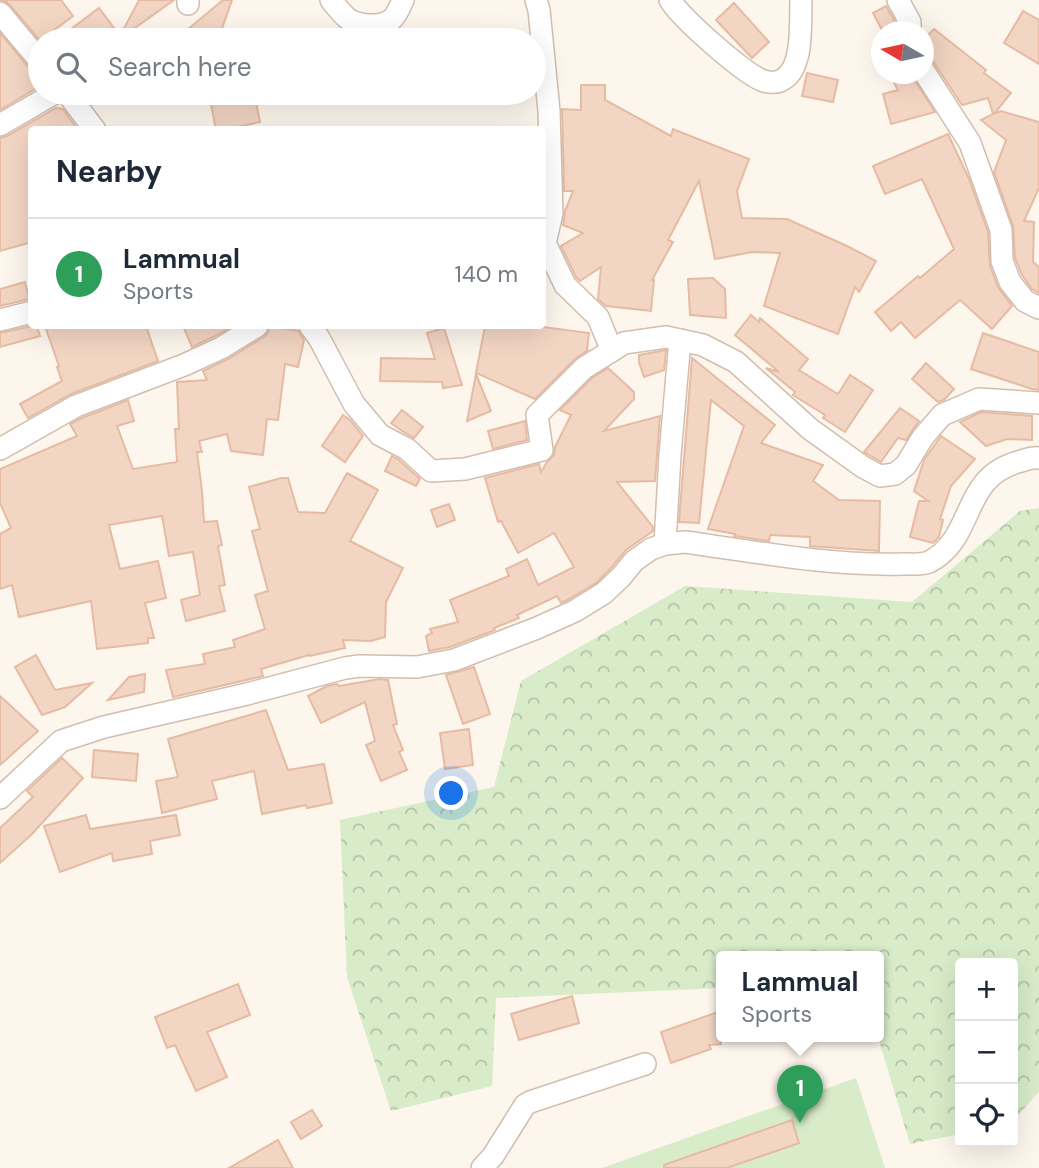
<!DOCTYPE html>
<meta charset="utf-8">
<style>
:root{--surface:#fff;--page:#f6f6f7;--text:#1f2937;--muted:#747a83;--line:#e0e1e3;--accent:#e76f51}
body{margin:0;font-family:"DM Sans",sans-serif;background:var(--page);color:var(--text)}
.controls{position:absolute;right:21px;bottom:21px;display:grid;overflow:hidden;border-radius:7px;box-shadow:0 7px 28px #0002}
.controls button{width:63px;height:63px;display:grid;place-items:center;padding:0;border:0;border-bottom:2px solid var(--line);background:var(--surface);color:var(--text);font:35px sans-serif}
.compass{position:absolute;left:871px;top:21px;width:63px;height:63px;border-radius:50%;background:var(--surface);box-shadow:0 7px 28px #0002;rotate:279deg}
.you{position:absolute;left:452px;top:794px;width:24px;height:24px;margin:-18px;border:5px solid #fff;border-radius:50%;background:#1a73e8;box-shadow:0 0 0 10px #1a73e833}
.badge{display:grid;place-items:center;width:46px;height:46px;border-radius:50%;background:var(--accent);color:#fff;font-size:23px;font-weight:700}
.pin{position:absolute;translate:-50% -58px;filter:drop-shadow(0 2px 4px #0008)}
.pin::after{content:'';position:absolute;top:37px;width:24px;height:21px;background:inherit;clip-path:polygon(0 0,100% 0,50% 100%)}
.popup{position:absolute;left:716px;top:951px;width:168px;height:91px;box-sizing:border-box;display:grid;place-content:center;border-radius:7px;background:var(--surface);filter:drop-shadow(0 2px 5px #0005);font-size:23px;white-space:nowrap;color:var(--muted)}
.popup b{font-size:26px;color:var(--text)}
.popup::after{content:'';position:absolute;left:50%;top:100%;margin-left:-14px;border:14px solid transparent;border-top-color:var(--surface)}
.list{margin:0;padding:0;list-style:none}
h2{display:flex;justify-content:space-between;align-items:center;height:91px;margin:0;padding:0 28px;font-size:30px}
h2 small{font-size:23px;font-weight:400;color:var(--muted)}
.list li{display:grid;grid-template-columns:46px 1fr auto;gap:21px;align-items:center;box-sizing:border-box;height:112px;padding:0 28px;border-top:2px solid var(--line)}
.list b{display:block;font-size:26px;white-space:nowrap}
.list p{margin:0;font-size:23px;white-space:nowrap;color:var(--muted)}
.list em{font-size:23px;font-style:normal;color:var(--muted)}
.icon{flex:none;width:38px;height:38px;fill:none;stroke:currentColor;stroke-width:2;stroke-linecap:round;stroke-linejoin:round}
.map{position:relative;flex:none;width:1039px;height:1168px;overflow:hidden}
.search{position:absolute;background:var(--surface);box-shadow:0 7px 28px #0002;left:28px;top:28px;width:518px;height:77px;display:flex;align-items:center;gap:18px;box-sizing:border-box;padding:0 24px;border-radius:38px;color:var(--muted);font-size:26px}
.panel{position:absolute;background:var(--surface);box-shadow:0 7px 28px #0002;left:28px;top:126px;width:518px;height:203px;border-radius:7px}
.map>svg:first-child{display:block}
.green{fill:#d8ecc9}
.forest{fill:url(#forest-crowns)}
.building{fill:#f3d5c3;stroke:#e6bba3;stroke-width:2}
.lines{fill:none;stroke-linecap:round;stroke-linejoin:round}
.street-casing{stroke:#d1beb0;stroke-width:24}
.street{stroke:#fff;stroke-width:21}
</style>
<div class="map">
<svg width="1039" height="1168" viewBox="0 0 1039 1168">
<defs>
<pattern id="forest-crowns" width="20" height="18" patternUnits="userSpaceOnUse" patternTransform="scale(1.75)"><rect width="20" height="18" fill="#d8ecc9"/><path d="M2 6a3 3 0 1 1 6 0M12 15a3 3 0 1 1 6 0" fill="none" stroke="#b4c2a5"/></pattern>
</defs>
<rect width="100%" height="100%" fill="#fdf6ec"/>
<!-- green -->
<polygon class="green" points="856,1078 885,1168 602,1168"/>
<!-- forest -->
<polygon class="forest" points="1039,508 1039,1091 1013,1122 1013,963 960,963 960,1134 910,1144 878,1037 879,957 721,957 721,988 496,998 492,1086 391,1111 347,977 340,820 494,787 521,681 685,586 912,602 1020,511"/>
<!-- building -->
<g class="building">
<polygon points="0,0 61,0 73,16 40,41 10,5 5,1"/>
<polygon points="139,0 174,0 121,38 123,40 79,40 71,29 99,8 120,36"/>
<polygon points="223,0 232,0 218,40 175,40"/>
<polygon points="734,3 769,42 752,58 716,20"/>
<polygon points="886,6 897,25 897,32 883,32 873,13"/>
<polygon points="1023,11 1039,20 1039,64 1004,43"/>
<polygon points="934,29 986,70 984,73 1011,93 994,114 1001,111 1039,122 1039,188 1024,221 1034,222 1033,262 1039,267 1039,293 1032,289 1022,275 1015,258 1013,226 994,172 1006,140 981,120 993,114 988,98 962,105 934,63 930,59 923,57 923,40"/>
<polygon points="0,33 30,69 35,73 40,74 40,86 0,110"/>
<polygon points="807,73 838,80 833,102 802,96"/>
<polygon points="889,74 911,74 935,112 891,124 883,94 898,90"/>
<polygon points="581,85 605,85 605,100 671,136 673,129 749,159 737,191 742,218 787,219 847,246 876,261 859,292 855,287 838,334 764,306 780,253 752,252 715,259 699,181 668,240 673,242 652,280 654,280 651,311 606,306 598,299 601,267 580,281 576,277 561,246 583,233 563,225 565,211 573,191 564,191 562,109 581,110"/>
<polygon points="242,93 254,93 260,122 224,130 216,130 210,99"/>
<polygon points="56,108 63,109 78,130 32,130 32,242 0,251 0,138 7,136"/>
<polygon points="948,134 969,179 988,232 990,266 998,287 1012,306 992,329 960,300 915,338 901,322 891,331 875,312 918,276 920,278 954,249 922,179 885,194 873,166"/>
<polygon points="713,278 725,289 726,318 690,315 688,279"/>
<polygon points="25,282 29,299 0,306 0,289"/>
<polygon points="751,315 759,322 760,318 808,359 799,370 838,394 850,375 873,390 845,432 823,418 825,415 793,395 795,392 766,368 779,372 735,335"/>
<polygon points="32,326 37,326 40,336 0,347 0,333"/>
<polygon points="45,326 146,326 158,361 71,394 28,418 20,404 62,381 57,367 59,366"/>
<polygon points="183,326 233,326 215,336 192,347"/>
<polygon points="270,326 273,326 298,331 304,340 298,367 285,364 278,420 267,419 263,455 231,451 227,434 199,441 202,452 197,452 202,491 204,522 217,521 222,545 218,546 225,585 219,586 225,611 186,621 181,600 200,595 193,552 169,556 162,516 109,525 120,569 158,561 166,598 145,603 154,638 148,638 148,643 97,649 91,601 19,617 12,585 0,589 0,534 11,528 0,503 0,469 77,436 70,424 82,418 128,400 134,421 117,426 133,469 177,462 175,429 179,429 177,382 207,380 203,371 228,359 264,337 268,333"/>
<polygon points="485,326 536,326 589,333 587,349 588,350 575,359 535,399 476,373"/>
<polygon points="444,328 462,385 443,388 442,382 380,381 381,358 435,359 427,333"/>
<polygon points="983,333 1039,352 1039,390 1032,389 971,369"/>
<polygon points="666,350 664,370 644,377 639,362 639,355"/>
<polygon points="692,358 775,425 761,443 823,465 813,481 839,500 880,501 879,551 810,546 810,537 770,535 769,541 734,536 735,534 708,529 744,426 711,400 699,523 679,522"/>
<polygon points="926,363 954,389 944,400 938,402 912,379"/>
<polygon points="608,368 634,392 634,399 604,431 660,416 655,481 617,482 653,527 653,531 626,550 611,568 596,583 569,599 561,603 557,596 517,615 519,618 494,628 495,630 450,647 429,651 426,636 432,633 430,629 458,622 450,600 509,576 506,569 527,559 538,585 574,567 554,533 518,553 501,521 498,522 485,478 539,464 541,472 547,462 554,455 555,447 571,415 560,410 592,378"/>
<polygon points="476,374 491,411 467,421"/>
<polygon points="900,408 919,421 906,440 898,438 881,462 864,452"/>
<polygon points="402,410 423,427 414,438 402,431 391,423"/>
<polygon points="981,412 1032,416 1032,440 1007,439 986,446 960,422"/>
<polygon points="343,415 350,420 363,436 345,462 322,446"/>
<polygon points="525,421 527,440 493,449 488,431"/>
<polygon points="941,436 975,459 951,486 940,519 943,520 939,537 933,543 910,537 919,501 928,501 914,491 924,460"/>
<polygon points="392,456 399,460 420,479 416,486 385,471"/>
<polygon points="347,473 378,490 350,541 403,568 386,602 385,637 371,641 343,640 345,648 310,656 309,655 261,669 263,676 173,697 166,670 205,664 203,654 235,647 233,640 265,629 255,595 268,591 252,531 260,529 249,487 281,478 288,478 298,512 325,513"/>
<polygon points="449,504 455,520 437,527 431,510"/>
<polygon points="36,655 55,690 92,683 65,707 42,715 15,667"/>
<polygon points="474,667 490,714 463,724 446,675"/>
<polygon points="145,674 144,692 108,700 129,677"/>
<polygon points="380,679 388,680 397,724 393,725 403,750 399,752 407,770 381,781 366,745 375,741 365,702 321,723 308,696 327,686 337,684 339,686"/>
<polygon points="0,696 38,731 0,765"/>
<polygon points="266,710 288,770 324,764 332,803 307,808 306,805 262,814 254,771 212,781 217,799 162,813 156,781 178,777 168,739"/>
<polygon points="469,729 473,765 445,769 440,733"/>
<polygon points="94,750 138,754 136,781 92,777"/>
<polygon points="62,758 83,778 32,834 0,863 0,828 33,797 27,791"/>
<polygon points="86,815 90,829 176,815 180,835 150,841 152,854 113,861 112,853 60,872 44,826"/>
<polygon points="238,984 250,1015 207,1032 227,1077 196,1091 175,1045 167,1048 155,1017"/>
<polygon points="572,996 579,1023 519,1040 511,1014"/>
<polygon points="721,1011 721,1044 709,1045 711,1049 671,1063 661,1032"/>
<polygon points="312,1110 322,1126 301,1139 291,1122"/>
<polygon points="792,1120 799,1143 727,1168 664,1168 664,1165"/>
<polygon points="278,1140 293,1168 229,1168"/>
</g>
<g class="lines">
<!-- street casing -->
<g class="street-casing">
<g id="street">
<path d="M331,0C336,6 341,13 347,18C357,26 380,28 391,20C397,15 400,7 403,0"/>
<polyline points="536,0 539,10 549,111 552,213 545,243 565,285 598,317 612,351"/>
<path d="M670,0C681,18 745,75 764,81C771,83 779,83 785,78C804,64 800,21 801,0"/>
<polyline points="898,0 910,22 910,32"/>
<polyline points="188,4 188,0"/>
<polyline points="0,13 40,61"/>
<polyline points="923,70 970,143 1001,230 1002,261 1010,282 1025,301 1039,308"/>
<polyline points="67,93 95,130"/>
<polyline points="0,125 55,93"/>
<polyline points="0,320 32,312"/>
<polyline points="310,326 319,338 354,404 380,435 407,449 431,471 465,469 542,450 537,415 584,368 624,343 666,337 703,345 736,362 810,429 863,467 880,476 895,474 906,465 923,437 942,415 979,399 1039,403"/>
<polyline points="0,449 76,406 184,365 221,348 257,326"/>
<polyline points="665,544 670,455 680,340"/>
<path d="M0,798L61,741L104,727L247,694L345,668L359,666L417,667L454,660L537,628L575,611L604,593L621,577L634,561L651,549L665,544L685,542C757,552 830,566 903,564C911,564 922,565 929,562C976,538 960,478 1018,462C1025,460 1032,457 1039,458"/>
<polyline points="482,1168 493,1156 525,1105 530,1102 645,1064"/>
</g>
</g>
<!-- street -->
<use href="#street" class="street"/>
</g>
</svg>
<div class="controls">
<button>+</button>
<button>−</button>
<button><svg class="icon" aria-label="locate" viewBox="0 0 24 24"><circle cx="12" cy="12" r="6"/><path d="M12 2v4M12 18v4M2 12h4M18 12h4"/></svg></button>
</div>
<svg class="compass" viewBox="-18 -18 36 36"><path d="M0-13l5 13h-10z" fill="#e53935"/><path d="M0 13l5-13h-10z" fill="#747a83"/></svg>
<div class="you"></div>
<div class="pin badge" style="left:800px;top:1123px;background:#2e9e5b">1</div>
<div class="popup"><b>Lammual</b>Sports</div>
<div class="search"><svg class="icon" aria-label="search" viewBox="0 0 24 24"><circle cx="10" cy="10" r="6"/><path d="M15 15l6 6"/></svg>Search here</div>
<section class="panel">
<h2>Nearby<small></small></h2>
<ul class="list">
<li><span class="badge" style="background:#2e9e5b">1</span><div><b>Lammual</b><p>Sports</p></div><em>140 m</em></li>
</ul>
</section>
</div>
